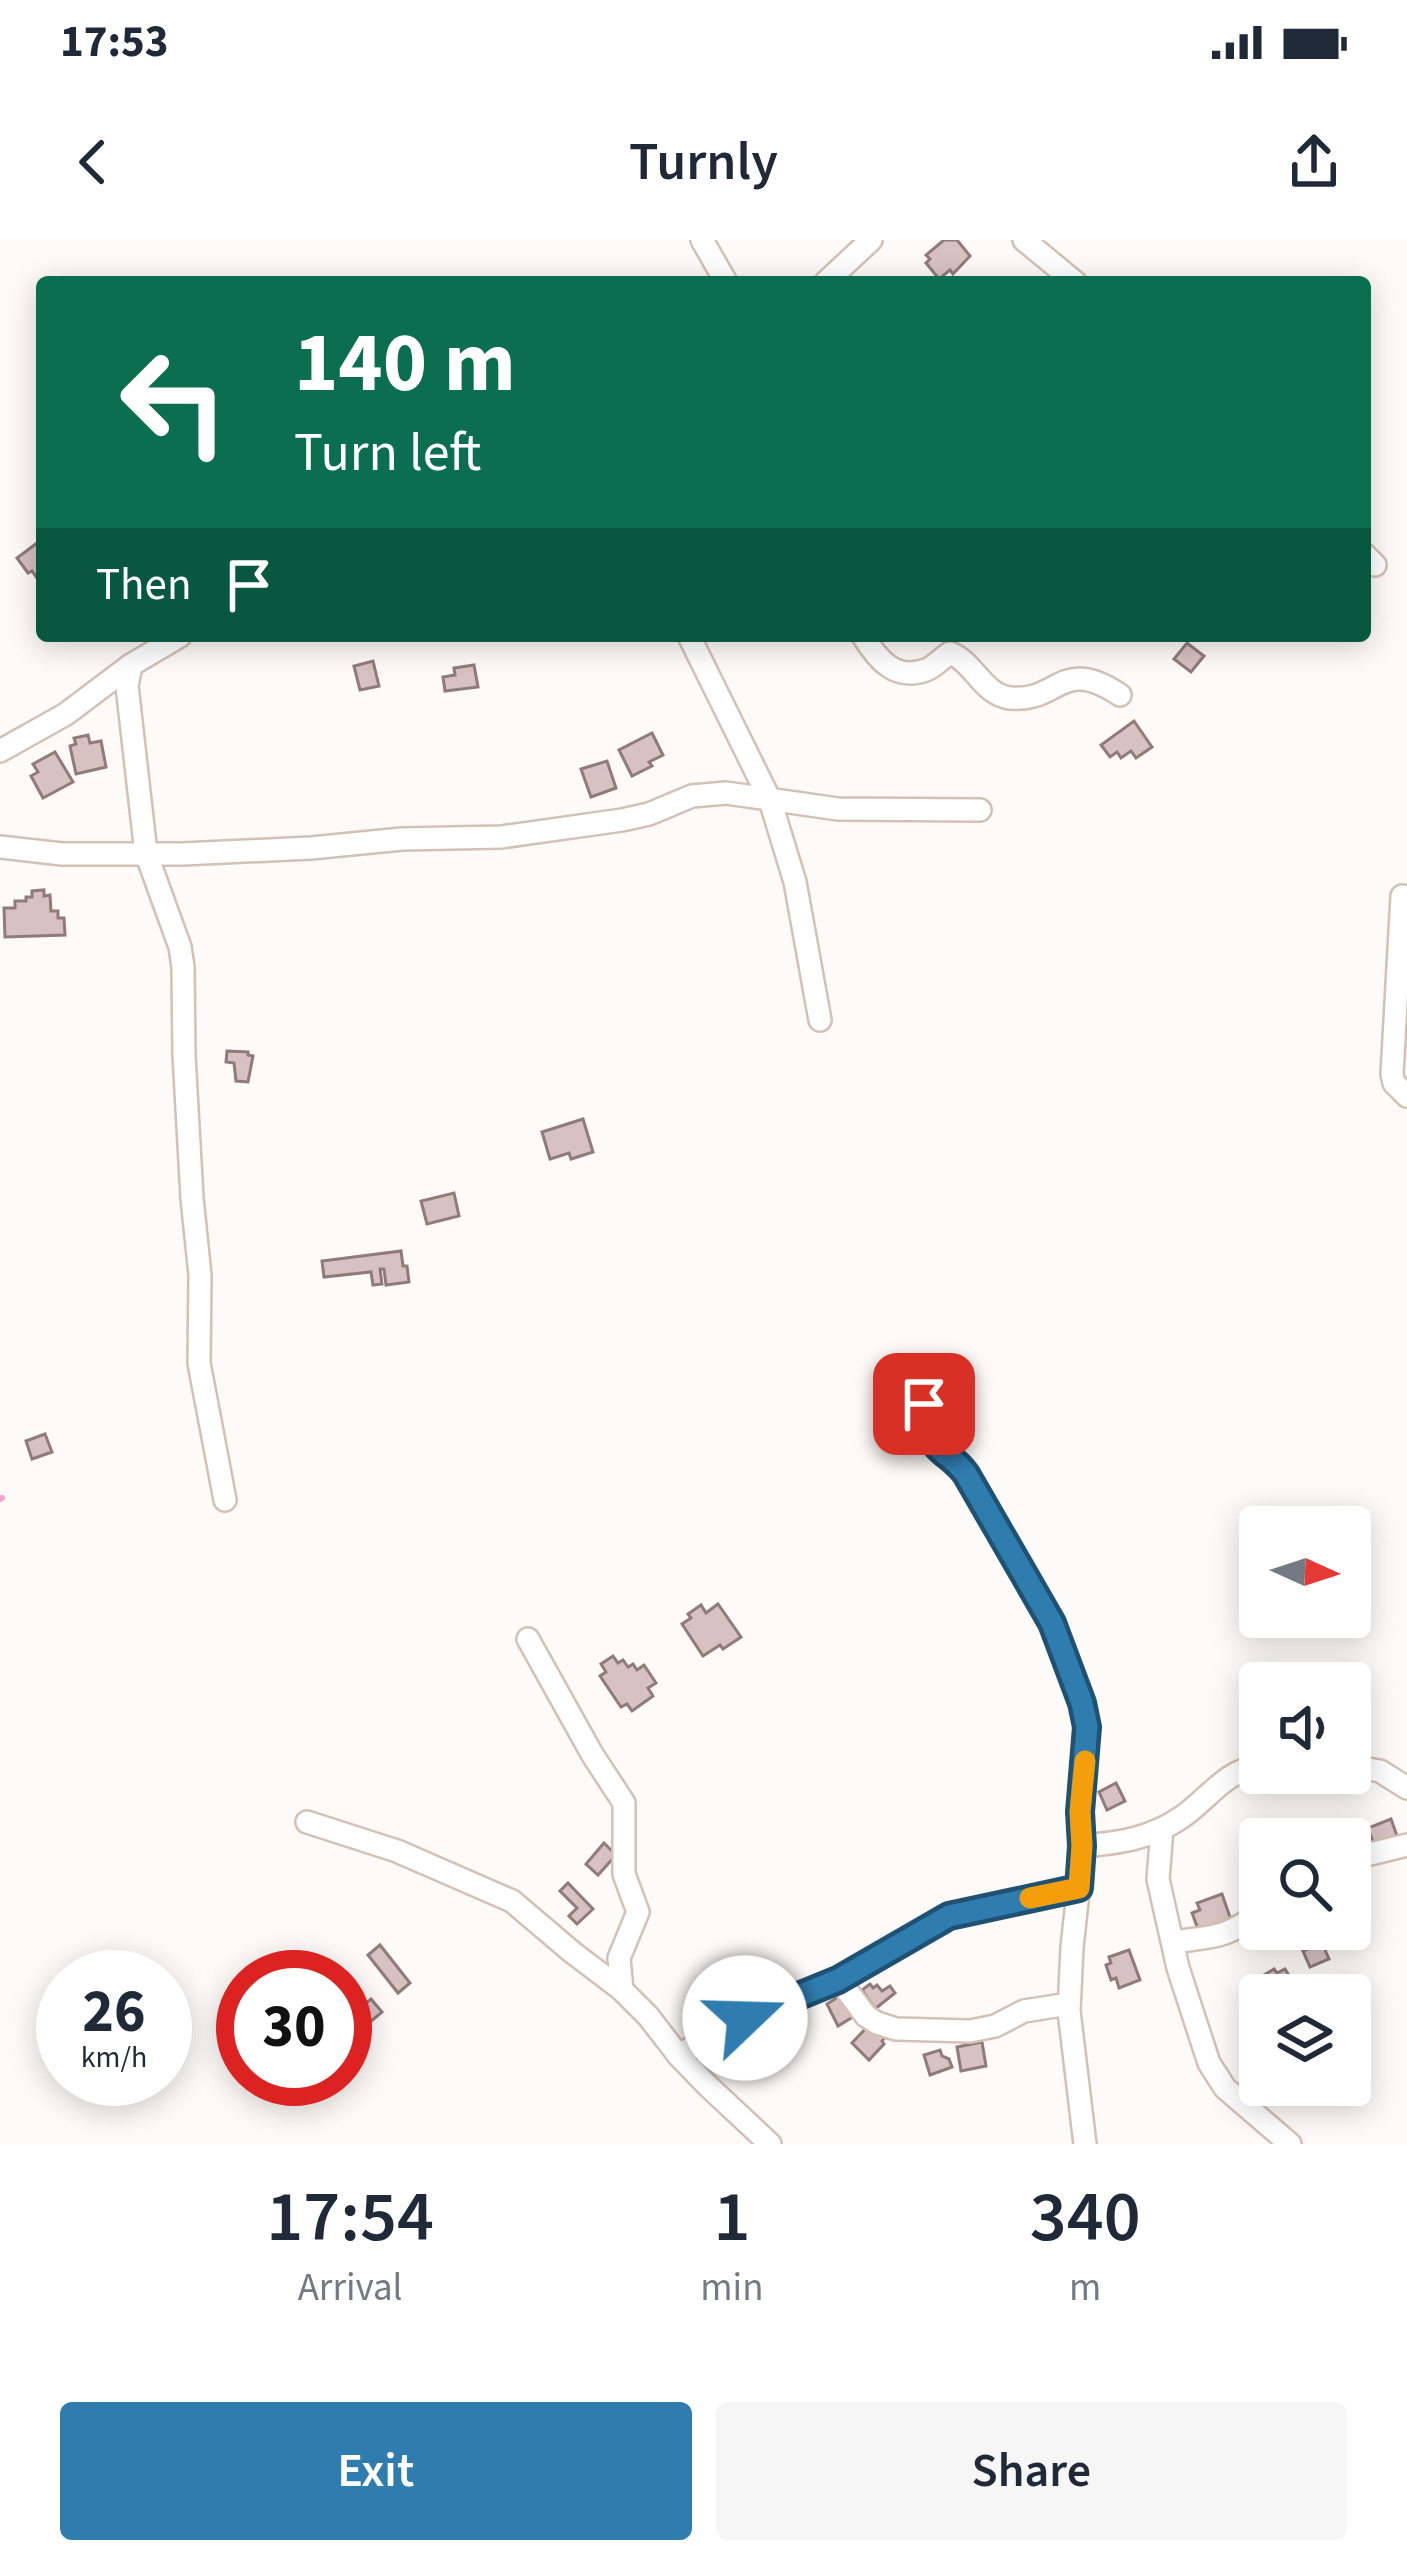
<!DOCTYPE html>
<style>
:root{--surface:#fff;--page:#f6f6f7;--text:#1f2937;--muted:#747a83;--accent:#2f7daf}
body{margin:0;font-family:"Source Sans 3",sans-serif;background:var(--page);color:var(--text);height:100vh;display:flex;flex-direction:column;font-size:45px;white-space:nowrap}
*{box-sizing:border-box;margin:0}
p{font-size:39px;color:var(--muted)}
.icon{flex:none;width:66px;height:66px;fill:none;stroke:currentColor;stroke-width:2;stroke-linecap:round;stroke-linejoin:round}
.map{position:relative;height:1904px;overflow:hidden}
.side{display:flex;flex-direction:column;background:var(--surface);flex:1}
.side>*{flex:none}
.top-card{position:absolute;left:36px;top:36px;width:1335px;height:366px;border-radius:12px;box-shadow:0 6px 30px #0003;background:#0b6e4f;color:#fff;overflow:hidden}
.needle{width:78px;rotate:93deg}
.tools{position:absolute;left:1239px;top:1266px;display:grid;gap:24px}
.tools a{display:grid;place-items:center;width:132px;height:132px;border-radius:12px;background:var(--surface);box-shadow:0 6px 30px #0003;font-size:60px}
.speed{position:absolute;left:36px;top:1710px;display:flex;gap:24px;font-size:60px;font-weight:700;text-align:center}
.speed>*{display:grid;place-content:center;width:156px;height:156px;border-radius:50%;background:var(--surface);box-shadow:0 6px 30px #0003;line-height:1}
.speed small{font-size:30px;font-weight:400}
.speed .limit{border:18px solid #d22;background:#fff;color:#111}
.pin{position:absolute;display:grid;place-items:center;width:102px;height:102px;color:#fff;margin:-51px;border-radius:24px;box-shadow:0 6px 18px #0006}
.me{position:absolute;width:132px;margin:-66px;rotate:69deg;stroke-linejoin:round;filter:drop-shadow(0 0 9px #0008)}
.turn{display:flex;align-items:center;gap:42px;height:252px;padding:0 60px;font-size:54px}
.turn .icon{width:156px;height:156px;stroke-width:2.5}
.turn b{display:block;font-size:84px;line-height:102px}
.then{display:flex;align-items:center;height:114px;padding:0 60px;background:#0003;gap:24px;font-size:45px}
.eta{display:flex;justify-content:space-evenly;align-items:center;height:204px;text-align:center}
.eta b{font-size:72px;font-weight:600;line-height:84px}
.button{display:flex;gap:24px;margin-top:auto;padding:24px 60px}
.button a{flex:1;height:138px;border-radius:12px;background:var(--accent);color:#fff;font-size:48px;font-weight:600;line-height:138px;text-align:center}
.button a+a{background:var(--page);color:var(--text)}
.status{display:flex;justify-content:space-between;align-items:center;height:84px;padding:0 60px;background:var(--surface);direction:ltr}
.status svg{height:33px;fill:currentColor}
header{display:flex;justify-content:space-between;align-items:center;height:156px;padding:0 60px;background:var(--surface);font-size:54px;font-weight:600}
.map>svg:first-child{display:block}
</style>
<div class="status"><b>17:53</b><svg viewBox="0 0 49 12"><path d="M0 12V9h3v3zM5 12V6h3v6zM10 12V3h3v9zM15 12V0h3v12zM26 1h20v11H26zM47 4h2v5h-2z"/></svg></div>
<header><svg class="icon" aria-label="back" viewBox="0 0 24 24"><path d="M15 5l-7 7 7 7"/></svg>Turnly<svg class="icon" aria-label="share" viewBox="0 0 24 24"><path d="M12 15V3M7 8l5-5 5 5M5 13v7h14v-7"/></svg></header>
<div class="map">
<svg width="1407" height="1904" viewBox="0 0 1407 1904">
<rect width="100%" height="100%" fill="#fefaf8"/>
<g fill="none" stroke-linecap="round" stroke-linejoin="round">
<path stroke="#f0a4d0" stroke-width="6" d="M0,1259L2,1258"/>
</g>
<g fill="#d7c1c1" stroke="#907b7b" stroke-width="3">
<path d="M944,0H957L970,16L953,34L950,30L939,39L926,23L930,19L926,15Z"/>
<path d="M37,303L42,311V334L37,338L32,331L28,333L17,318Z"/>
<path d="M1187,403L1204,416L1191,432L1174,419Z"/>
<path d="M373,421L379,446L360,450L354,426Z"/>
<path d="M474,425L478,447L445,451L443,437L455,435L454,428Z"/>
<path d="M1134,481L1152,507L1136,518L1131,511L1121,518L1117,512L1110,517L1101,505Z"/>
<path d="M652,493L663,515L649,522L652,526L632,536L619,510Z"/>
<path d="M88,495L90,503L101,501L106,527L76,534L70,506L76,504L74,498Z"/>
<path d="M55,512L73,542L43,558L31,536L38,532L33,524Z"/>
<path d="M607,521L616,548L591,557L581,529Z"/>
<path d="M44,650V656L50,655L51,671H58V678H64L65,695L5,697L4,668H15V661H26V657H32V651Z"/>
<path d="M227,811L248,812V815L253,816L248,842L236,841L234,823L226,822Z"/>
<path d="M583,879L593,912L571,919L569,913L550,919L542,892Z"/>
<path d="M454,953L459,976L427,984L421,961Z"/>
<path d="M401,1011L403,1026H407L409,1042L386,1045L384,1029H380L382,1044L373,1045L371,1032L324,1037L322,1021Z"/>
<path d="M45,1194L52,1212L32,1219L26,1201Z"/>
<path d="M718,1364L741,1397L723,1409L720,1405L703,1416L682,1384L691,1378L688,1374L701,1365L706,1373Z"/>
<path d="M613,1416L618,1423L623,1420L628,1427L633,1424L637,1430L644,1425L656,1443L648,1448L653,1456L632,1471L627,1464L621,1467L600,1436L606,1432L601,1424Z"/>
<path d="M1116,1543L1125,1561L1107,1570L1099,1552Z"/>
<path d="M1391,1579L1397,1596L1374,1605L1368,1588Z"/>
<path d="M604,1603L616,1615L598,1635L586,1624Z"/>
<path d="M568,1643L593,1669L577,1684L569,1676L577,1668L560,1651Z"/>
<path d="M1222,1654L1231,1680L1199,1692L1192,1673L1200,1670L1197,1663Z"/>
<path d="M1322,1703L1329,1719L1310,1727L1303,1711Z"/>
<path d="M380,1705L410,1743L398,1753L368,1715Z"/>
<path d="M1129,1710L1140,1740L1119,1748L1116,1738L1111,1740L1106,1725L1111,1723L1109,1717Z"/>
<path d="M1274,1729L1277,1733L1285,1729L1291,1739L1287,1741L1290,1747L1279,1753L1264,1735Z"/>
<path d="M870,1744L873,1748L877,1745L882,1751L890,1746L895,1753L875,1769L862,1750Z"/>
<path d="M843,1754L856,1775L838,1786L827,1764Z"/>
<path d="M371,1759L382,1772L357,1793L346,1780Z"/>
<path d="M869,1785L886,1796L882,1801L884,1804L869,1820L852,1803Z"/>
<path d="M982,1802L986,1826L961,1831L957,1807Z"/>
<path d="M940,1810L942,1816L949,1819L952,1827L930,1835L924,1815Z"/>
</g>
<g fill="none" stroke-linecap="round" stroke-linejoin="round">
<g stroke="#d3c1b6" stroke-width="26">
<g id="minor">
<path d="M702,0L726,42"/>
<path d="M1024,0L1075,42"/>
<path d="M826,42L871,0"/>
<path d="M1365,315L1375,325"/>
<path d="M689,396L770,560L795,642L820,780"/>
<path d="M863,396C878,420 895,441 926,430C934,427 942,418 950,413C974,422 983,455 1010,458C1059,463 1061,415 1120,455"/>
<path d="M131,425L127,446L146,613L180,707L183,727L184,815L192,958L200,1035L199,1123L225,1260"/>
<path d="M0,511L66,474L131,425L180,396"/>
<path d="M0,607L62,614H182L311,608L402,599L501,597L622,580L649,574L692,556L726,553L838,569L980,570"/>
<path d="M1407,657L1402,656L1392,834L1394,843L1407,856"/>
<path d="M920,1153C926,1169 926,1191 936,1204C944,1216 956,1219 966,1234L1051,1383L1073,1435L1086,1475V1506L1080,1572L1081,1626L1072,1707L1069,1771L1085,1904"/>
<path d="M528,1399L592,1514L624,1563V1634L638,1672L619,1718L622,1750"/>
<path d="M1350,1526L1380,1531L1407,1548"/>
<path d="M307,1582L397,1611L512,1661L572,1712L622,1750L648,1776L679,1816L706,1844L770,1904"/>
<path d="M1162,1589L1158,1639L1178,1728L1209,1823L1225,1848L1290,1904"/>
<path d="M1082,1606C1119,1603 1150,1599 1182,1577C1208,1559 1227,1529 1260,1526"/>
<path d="M1350,1619L1407,1605"/>
<path d="M1173,1702C1216,1696 1223,1699 1260,1673"/>
<path d="M839,1740L866,1776L877,1783L896,1789L970,1791L995,1786L1024,1771L1069,1764"/>
<path d="M679,1816L707,1797L740,1780L839,1740L949,1676L1079,1648"/>
</g>
</g>
<use href="#minor" stroke="#fff" stroke-width="21"/>
</g>
<g fill="none" stroke-linecap="round" stroke-linejoin="round">
<g stroke="#1f5172" stroke-width="30">
<path id="route" d="M745,1778L838,1740L949,1676L1079,1648L1082,1606L1080,1572L1087,1487L1082,1463L1052,1383L966,1234C955,1219 945,1216 936,1205C928,1194 927,1176 924,1164"/>
</g>
<use href="#route" stroke="#2f7daf" stroke-width="21"/>
<path stroke="#f59e0b" stroke-width="21" d="M1030,1658L1079,1648L1082,1606L1080,1572L1085,1521"/>
</g>
</svg>
<div class="tools">
<a><svg class="needle" viewBox="-14 -14 28 28"><path d="M0-13l5 13h-10z" fill="#e53935"/><path d="M0 13l5-13h-10z" fill="#747a83"/></svg></a>
<a><svg class="icon" aria-label="sound" viewBox="0 0 24 24"><path d="M4 9h4l5-4v14l-5-4H4zM17 9q2 3 0 6"/></svg></a>
<a><svg class="icon" aria-label="search" viewBox="0 0 24 24"><circle cx="10" cy="10" r="6"/><path d="M15 15l6 6"/></svg></a>
<a><svg class="icon" aria-label="layers" viewBox="0 0 24 24"><path d="M12 4l9 5-9 5-9-5zM3 14l9 5 9-5"/></svg></a>
</div>
<div class="speed"><div>26<small>km/h</small></div><div class="limit">30</div></div>
<div class="pin" style="left:924px;top:1164px;background:#d93025"><svg class="icon" aria-label="arrive" viewBox="0 0 24 24"><path d="M6 21V4h12l-3 4 3 4H6"/></svg></div>
<svg class="me" style="left:745px;top:1778px" viewBox="-20 -20 40 40"><circle r="19" fill="#fff"/><path d="M0-13L10 11 0 6-10 11z" fill="#2f7daf"/></svg>
<div class="top-card">
<div class="turn"><svg class="icon" aria-label="left" viewBox="0 0 24 24"><path d="M17 20v-9H6M10 6l-5 5 5 5"/></svg><div><b>140 m</b>Turn left</div></div>
<div class="then">Then<svg class="icon" aria-label="arrive" viewBox="0 0 24 24"><path d="M6 21V4h12l-3 4 3 4H6"/></svg></div>
</div>
</div>
<section class="side">
<div class="eta">
<div><b>17:54</b><p>Arrival</p></div>
<div><b>1</b><p>min</p></div>
<div><b>340</b><p>m</p></div>
</div>
<div class="button"><a>Exit</a><a>Share</a></div>
</section>
